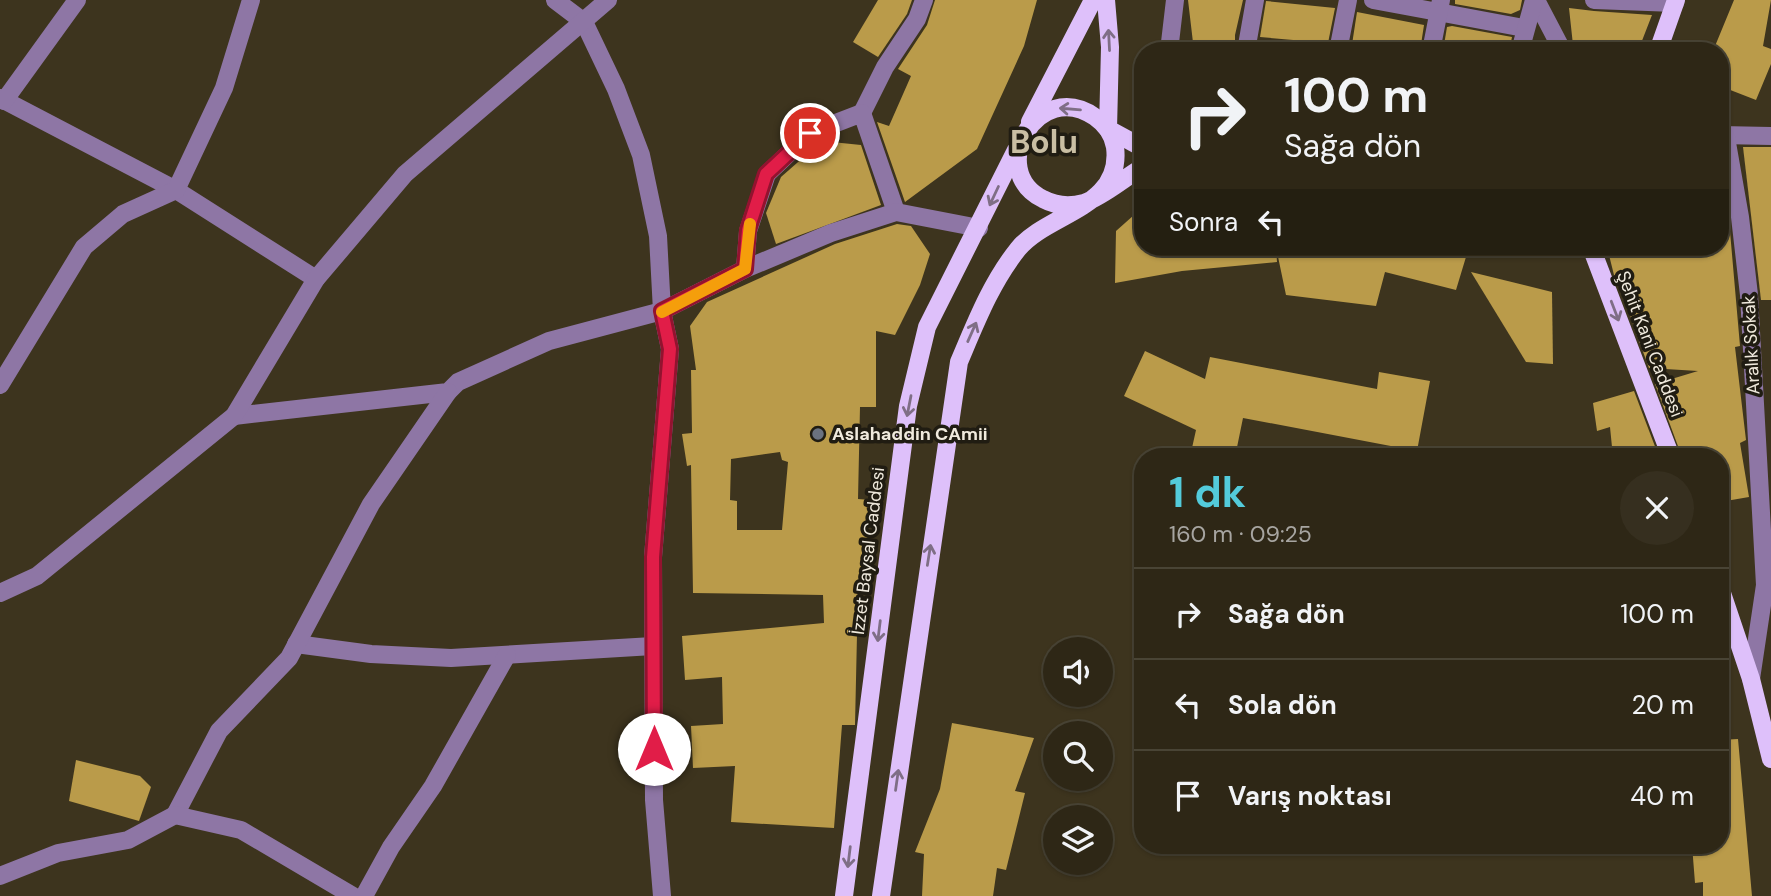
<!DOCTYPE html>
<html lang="tr">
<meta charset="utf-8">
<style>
:root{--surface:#2e2716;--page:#362f1f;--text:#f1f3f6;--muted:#a7a5a1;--line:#494435;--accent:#53cbdb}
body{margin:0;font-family:"DM Sans",sans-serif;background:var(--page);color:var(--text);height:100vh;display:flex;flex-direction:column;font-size:26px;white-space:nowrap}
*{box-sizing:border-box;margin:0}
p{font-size:23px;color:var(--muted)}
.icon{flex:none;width:38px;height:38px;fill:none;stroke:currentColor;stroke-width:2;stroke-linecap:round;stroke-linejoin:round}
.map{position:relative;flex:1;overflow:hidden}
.details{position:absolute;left:1134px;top:448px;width:595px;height:406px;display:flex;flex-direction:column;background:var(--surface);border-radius:28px;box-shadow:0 2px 5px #0004,0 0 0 2px var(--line)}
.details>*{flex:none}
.top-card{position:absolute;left:1134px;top:42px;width:595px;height:214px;border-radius:28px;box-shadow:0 2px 5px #0004,0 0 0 2px var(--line);background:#2e2716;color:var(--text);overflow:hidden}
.controls{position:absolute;left:1043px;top:637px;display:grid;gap:14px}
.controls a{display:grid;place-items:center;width:70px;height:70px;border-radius:50%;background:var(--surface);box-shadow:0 2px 5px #0004,0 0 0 2px var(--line);font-size:35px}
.pin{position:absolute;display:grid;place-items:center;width:60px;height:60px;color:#fff;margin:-30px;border:4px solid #fff;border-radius:50%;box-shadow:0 2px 7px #0007}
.me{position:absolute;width:77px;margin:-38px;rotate:0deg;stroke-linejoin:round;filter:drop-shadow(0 0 5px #0008)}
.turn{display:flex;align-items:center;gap:24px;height:147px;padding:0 35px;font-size:32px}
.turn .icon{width:91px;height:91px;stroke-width:2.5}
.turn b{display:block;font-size:49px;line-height:60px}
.then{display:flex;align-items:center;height:66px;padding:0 35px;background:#0003;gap:14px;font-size:26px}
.round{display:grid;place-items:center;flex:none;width:74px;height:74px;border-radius:37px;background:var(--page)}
.headline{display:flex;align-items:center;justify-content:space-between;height:119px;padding:0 35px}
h1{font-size:42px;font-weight:700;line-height:52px;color:var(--accent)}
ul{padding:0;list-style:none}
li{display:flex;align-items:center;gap:21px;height:91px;padding:0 35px;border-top:2px solid var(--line)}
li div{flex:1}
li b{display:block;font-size:26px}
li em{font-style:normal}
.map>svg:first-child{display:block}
</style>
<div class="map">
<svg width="1771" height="896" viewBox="0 0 1771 896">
<rect width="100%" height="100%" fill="#3d341e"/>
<g fill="#ba9b4a" fill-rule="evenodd">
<path d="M878,0H912L907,14L878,57L853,42Z"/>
<path d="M935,0H1037L1024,46L977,149L905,202L877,122L889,126L911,76L898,69L927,25Z"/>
<path d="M1188,0H1243L1235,35V51H1194Z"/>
<path d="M1455,0H1522L1520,10L1511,14L1455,4Z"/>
<path d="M1734,0H1771L1763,46L1771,49V64L1756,100L1720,86V51H1713Z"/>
<path d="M1266,1L1335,8L1328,43L1260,37Z"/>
<path d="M1569,8L1594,11L1652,15L1638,51H1613L1573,45Z"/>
<path d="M1357,12L1424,25L1420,51H1351Z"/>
<path d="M1452,26L1512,37L1509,51H1443L1447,27Z"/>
<path d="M822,141L861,145L881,205L776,244L766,213L781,177Z"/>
<path d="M1743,147H1771V300H1761Z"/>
<path d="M1143,207V247H1276L1277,262L1182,271L1115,283L1116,231Z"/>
<path d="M1729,220L1740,346L1735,347L1746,440L1740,443L1749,497L1720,502V457H1682L1655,384L1698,371L1649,368L1631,319L1624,274L1614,275L1607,247H1720V222Z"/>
<path d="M897,224L911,226L930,254L920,285L895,335L876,331V407H860L858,499L871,500L866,550H862V589H858L855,725H842L834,828L731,822L735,766L693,768L691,726L723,724L722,677L685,680L682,636L824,623L823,595L693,593L691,465L687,466L682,434L692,433L691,370H696L690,326L707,302L835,244ZM780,452L782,460L788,462L782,530H737V501L730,500L731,459Z"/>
<path d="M1276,247H1469L1456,290L1385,272L1376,306L1286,295Z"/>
<path d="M1471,272L1552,292L1553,364L1526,362Z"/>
<path d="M1145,351L1205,379L1210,357L1377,389L1379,372L1430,381L1417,451L1243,418L1235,457H1190L1196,430L1124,396Z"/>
<path d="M1634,391L1659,457H1613L1610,427L1597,431L1593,403Z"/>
<path d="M952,723L1034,738L1015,791L1025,793L1006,870L997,868L993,896H922L924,854L915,852L940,789Z"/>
<path d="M1738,739L1752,896H1703V882L1695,883L1692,845H1720V740Z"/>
<path d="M76,760L140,776L151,787L139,821L69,801Z"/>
</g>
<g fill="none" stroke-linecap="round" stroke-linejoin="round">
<g stroke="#8e76a5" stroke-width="18">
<path d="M555,0L584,22L616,89L641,155L658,236L662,311L670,349L653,557L654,800L662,896"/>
<path d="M1373,0L1524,28"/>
<path d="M1536,0L1560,46V51"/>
<path d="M1594,0L1675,3"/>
<path d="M1169,51L1175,0"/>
<path d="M1246,51L1255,0"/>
<path d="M1338,51L1348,0"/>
<path d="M1431,51L1441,0"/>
<path d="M1520,51L1534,0"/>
<path d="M0,98L176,190L316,279"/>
<path d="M4,101L77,0"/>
<path d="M862,113L885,67L917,19L924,0"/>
<path d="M1720,135L1771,136"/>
<path d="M1726,137L1740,217L1749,295L1765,585L1751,679"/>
<path d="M745,269L748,231L767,174L810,133L862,113L896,212"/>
<path d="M0,385L84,247L123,214L176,190L224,88L251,0"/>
<path d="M234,416L448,392L458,382L549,341L662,311L745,269L831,233L896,212L979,228"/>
<path d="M0,593L37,576L234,416L316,279L405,174L608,0"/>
<path d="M296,644L371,654L451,658L653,646"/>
<path d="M175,815L219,731L289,658L371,504L448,392"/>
<path d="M0,876L58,853L128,840L175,815L241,830L353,896"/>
<path d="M364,896L391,847L433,786L507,655"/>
</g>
<g stroke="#dec0fa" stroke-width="18">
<path d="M1106,0L1110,47L1108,129L1143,148"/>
<path d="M1658,51L1676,0"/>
<path d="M1030,122L1093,0"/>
<path d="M1591,247L1671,457"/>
<path d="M1720,587L1751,679L1771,759"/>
<path d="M844,896L908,406L927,327L1016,150"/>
<path d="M881,896L959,362C976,322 991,283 1018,249C1047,213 1123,208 1115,147C1113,135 1105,124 1095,117C1038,77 985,170 1043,199C1056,206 1069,207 1084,203C1104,196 1124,178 1143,167"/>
</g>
</g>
<defs><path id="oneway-shaft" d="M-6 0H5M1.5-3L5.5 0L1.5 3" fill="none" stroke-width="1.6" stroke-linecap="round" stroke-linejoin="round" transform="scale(1.75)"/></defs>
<g stroke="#7f6e86">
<use href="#oneway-shaft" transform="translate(1109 40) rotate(-93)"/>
<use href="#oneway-shaft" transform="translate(1070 109) rotate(-175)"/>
<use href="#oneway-shaft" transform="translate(994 196) rotate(115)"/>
<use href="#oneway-shaft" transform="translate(1615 311) rotate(69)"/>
<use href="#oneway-shaft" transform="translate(972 332) rotate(-66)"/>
<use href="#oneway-shaft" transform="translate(909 406) rotate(101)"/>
<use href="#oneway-shaft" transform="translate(929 555) rotate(-81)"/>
<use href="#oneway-shaft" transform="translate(879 631) rotate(97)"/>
<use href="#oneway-shaft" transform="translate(897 780) rotate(-82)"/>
<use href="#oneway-shaft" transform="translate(849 857) rotate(97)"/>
</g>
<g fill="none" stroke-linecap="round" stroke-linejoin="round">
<g stroke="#92132f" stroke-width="18">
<path id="route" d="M654,749L653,557L670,349L662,311L745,269L748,230L766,174L810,133"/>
</g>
<use href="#route" stroke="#e11d48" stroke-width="12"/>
<path stroke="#f59e0b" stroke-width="12" d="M662,312L745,269L750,224"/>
</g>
<circle fill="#6b7280" stroke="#201c12" stroke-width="2.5" cx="818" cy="434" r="7"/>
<g text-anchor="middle" stroke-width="7" stroke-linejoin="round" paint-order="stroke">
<g font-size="18" fill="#f0eadd" stroke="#201c12">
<text transform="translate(1650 344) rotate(69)" y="6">Şehit Kani Caddesi</text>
<text transform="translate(1751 345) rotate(-93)" y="6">Aralık Sokak</text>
<text transform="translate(868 551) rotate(-83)" y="6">İzzet Baysal Caddesi</text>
</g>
<g font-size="18" font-weight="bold" fill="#f0eadd" stroke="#201c12" text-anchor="start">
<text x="832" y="440">Aslahaddin CAmii</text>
</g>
<g font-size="32" font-weight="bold" fill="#c9bea3" stroke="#201c12">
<text x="1044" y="153">Bolu</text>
</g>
</g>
</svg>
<div class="controls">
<a><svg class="icon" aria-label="sound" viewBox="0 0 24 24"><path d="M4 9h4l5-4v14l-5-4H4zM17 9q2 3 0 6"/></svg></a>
<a><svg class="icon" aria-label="search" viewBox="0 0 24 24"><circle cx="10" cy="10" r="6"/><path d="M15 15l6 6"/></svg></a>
<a><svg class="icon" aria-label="layers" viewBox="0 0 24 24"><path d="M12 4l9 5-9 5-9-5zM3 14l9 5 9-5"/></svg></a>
</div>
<div class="pin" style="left:810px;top:133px;background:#d93025"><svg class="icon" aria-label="arrive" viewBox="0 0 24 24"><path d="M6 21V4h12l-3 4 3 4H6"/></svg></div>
<svg class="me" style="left:654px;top:749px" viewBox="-20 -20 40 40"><circle r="19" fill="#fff"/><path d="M0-13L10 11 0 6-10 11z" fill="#e11d48"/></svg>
<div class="top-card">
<div class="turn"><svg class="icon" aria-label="right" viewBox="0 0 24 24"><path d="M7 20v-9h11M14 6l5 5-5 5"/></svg><div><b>100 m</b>Sağa dön</div></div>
<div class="then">Sonra<svg class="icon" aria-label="left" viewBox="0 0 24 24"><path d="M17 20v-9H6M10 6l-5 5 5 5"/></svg></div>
</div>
<section class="details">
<div class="headline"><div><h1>1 dk</h1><p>160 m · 09:25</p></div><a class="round"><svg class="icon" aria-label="close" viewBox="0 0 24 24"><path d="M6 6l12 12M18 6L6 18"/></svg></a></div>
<ul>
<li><svg class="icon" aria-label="right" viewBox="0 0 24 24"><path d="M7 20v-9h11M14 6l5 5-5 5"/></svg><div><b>Sağa dön</b></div><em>100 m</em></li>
<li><svg class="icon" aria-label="left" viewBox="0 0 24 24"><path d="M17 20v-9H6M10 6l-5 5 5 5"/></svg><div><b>Sola dön</b></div><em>20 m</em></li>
<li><svg class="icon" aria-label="arrive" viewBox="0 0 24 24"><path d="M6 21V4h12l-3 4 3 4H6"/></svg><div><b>Varış noktası</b></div><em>40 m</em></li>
</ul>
</section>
</div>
